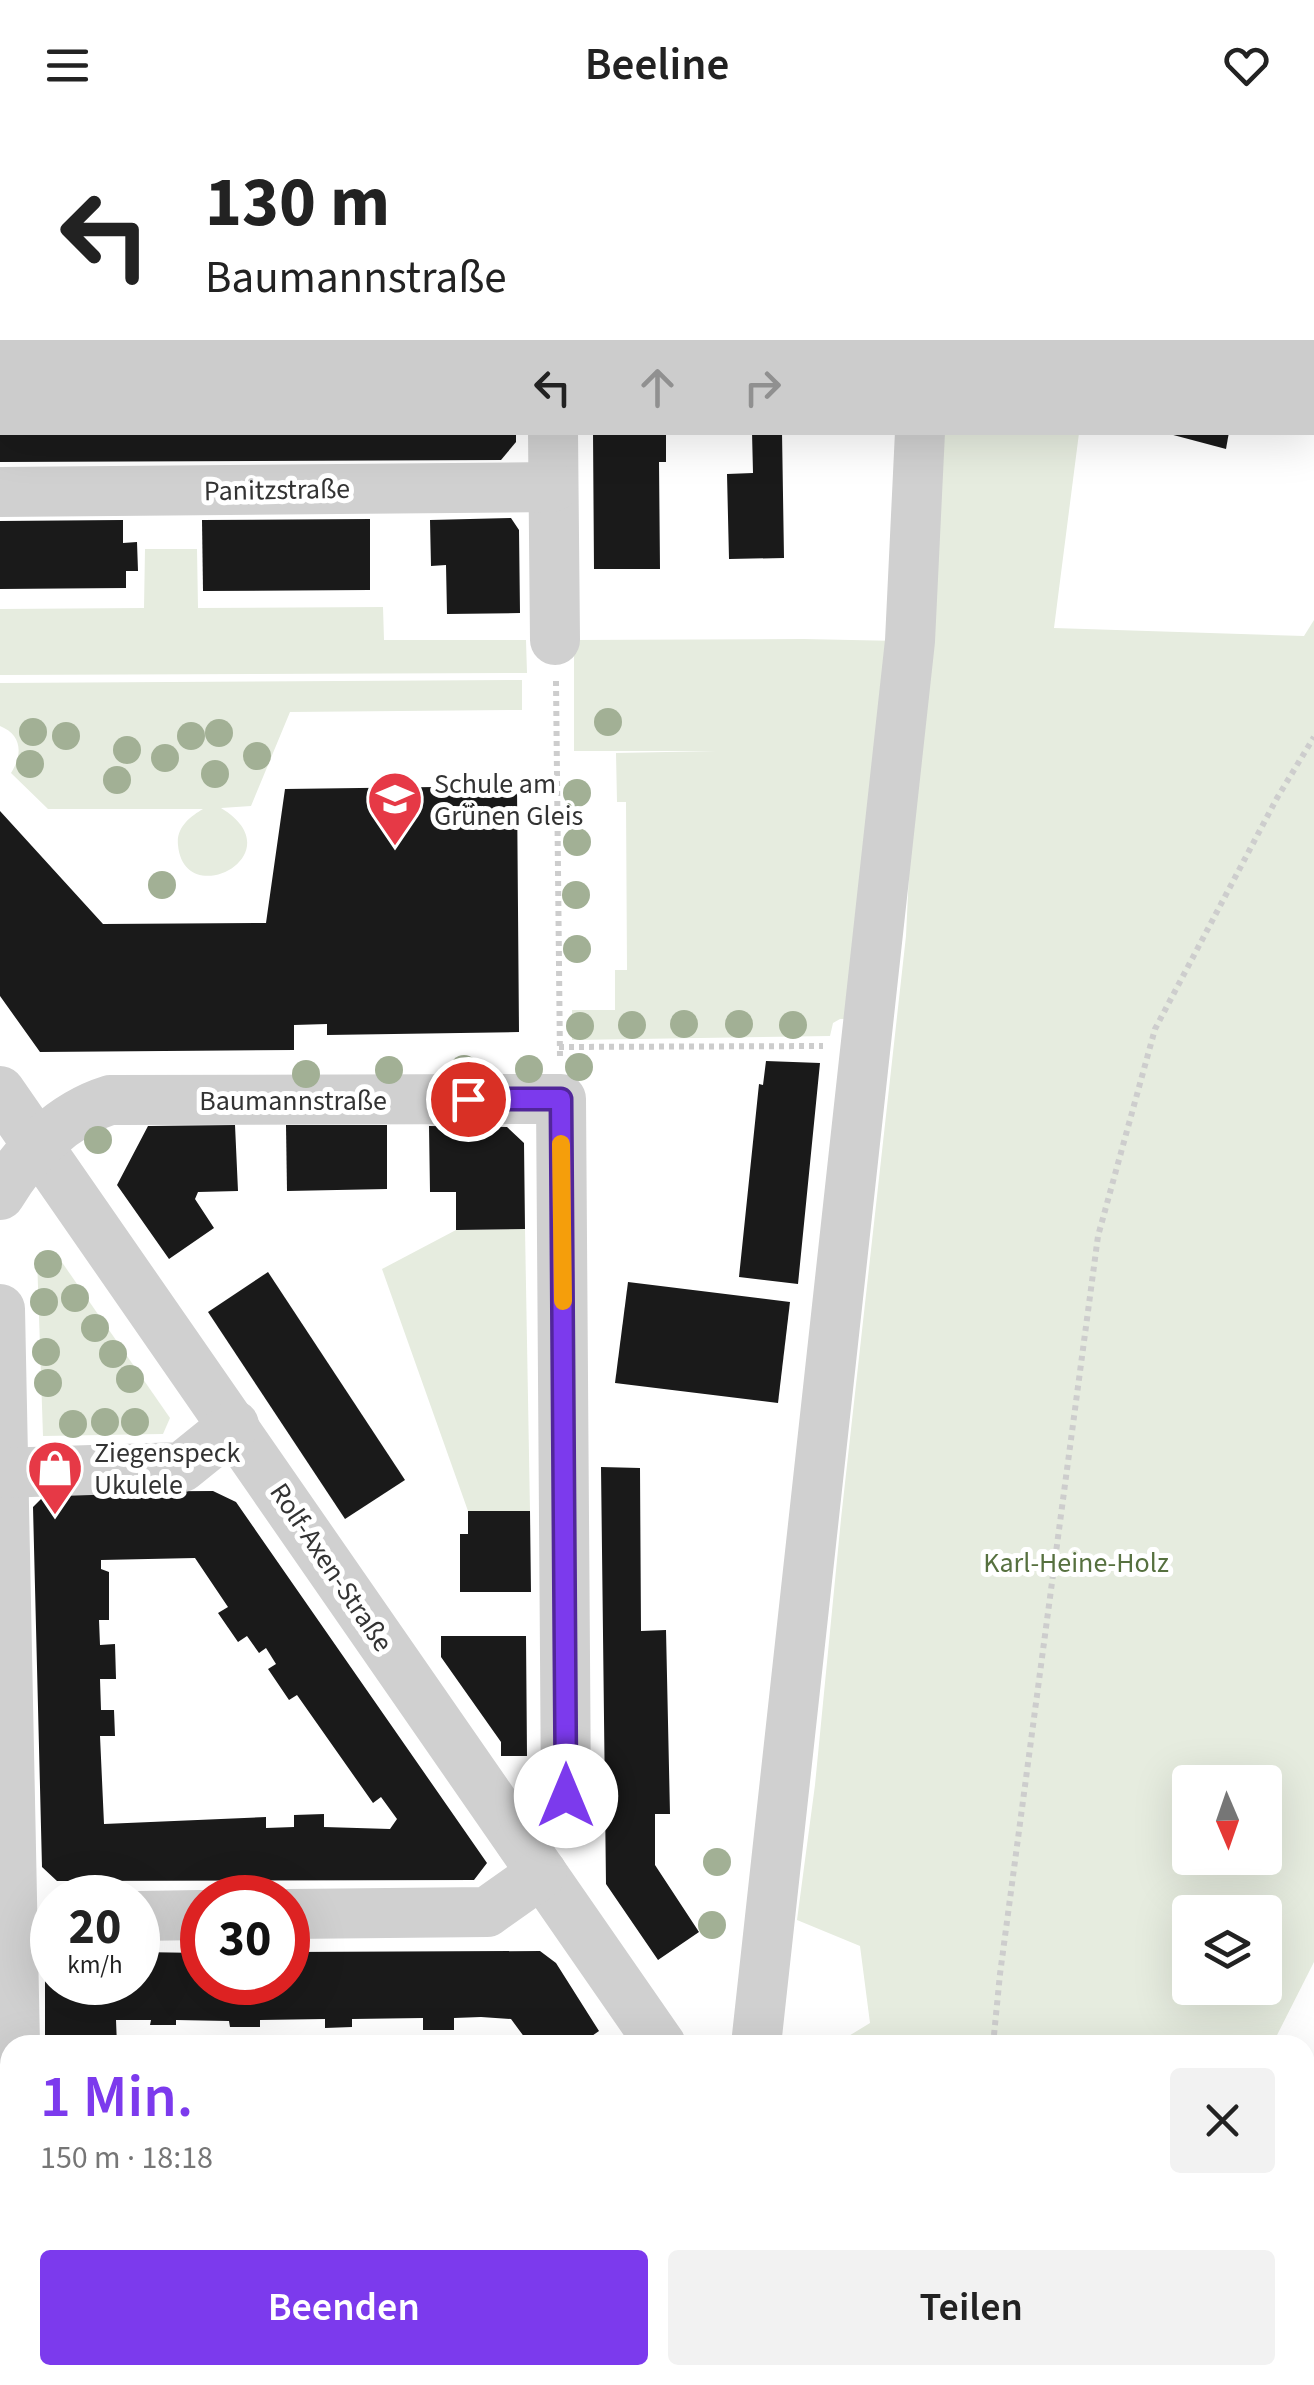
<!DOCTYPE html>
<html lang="de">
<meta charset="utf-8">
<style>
:root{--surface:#fff;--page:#f2f2f2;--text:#222;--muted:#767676;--accent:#7c3aed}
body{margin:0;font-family:"Source Sans 3",sans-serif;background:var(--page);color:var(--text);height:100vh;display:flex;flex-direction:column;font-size:38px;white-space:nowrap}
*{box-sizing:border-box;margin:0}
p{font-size:32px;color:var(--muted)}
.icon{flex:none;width:55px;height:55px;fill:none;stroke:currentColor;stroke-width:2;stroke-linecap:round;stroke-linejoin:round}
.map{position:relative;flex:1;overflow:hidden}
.panel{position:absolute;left:0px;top:1905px;width:1315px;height:350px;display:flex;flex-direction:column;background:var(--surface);border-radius:30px 30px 0 0;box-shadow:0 10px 40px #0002}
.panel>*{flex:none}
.hud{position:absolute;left:0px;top:0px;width:1315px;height:305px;box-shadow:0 10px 40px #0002;background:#fff;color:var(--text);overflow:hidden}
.needle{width:65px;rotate:178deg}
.tools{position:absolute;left:1172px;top:1635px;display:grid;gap:20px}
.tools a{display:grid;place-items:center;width:110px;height:110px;border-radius:10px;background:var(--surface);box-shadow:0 10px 40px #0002;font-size:50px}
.speed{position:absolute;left:30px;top:1745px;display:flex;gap:20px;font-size:50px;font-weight:700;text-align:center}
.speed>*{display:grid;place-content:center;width:130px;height:130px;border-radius:50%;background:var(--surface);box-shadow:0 10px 40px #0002;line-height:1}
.speed small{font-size:25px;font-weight:400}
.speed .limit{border:15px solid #d22;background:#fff;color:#111}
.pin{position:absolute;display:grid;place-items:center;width:85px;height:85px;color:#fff;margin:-42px;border:5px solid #fff;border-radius:50%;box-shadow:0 2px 10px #0007}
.me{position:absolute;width:110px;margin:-55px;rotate:0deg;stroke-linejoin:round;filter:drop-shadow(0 0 8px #0008)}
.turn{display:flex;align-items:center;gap:35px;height:210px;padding:0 40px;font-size:45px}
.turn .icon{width:130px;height:130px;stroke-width:2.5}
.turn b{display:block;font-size:70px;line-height:85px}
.lanes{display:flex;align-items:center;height:95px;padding:0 40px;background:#0003;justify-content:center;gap:50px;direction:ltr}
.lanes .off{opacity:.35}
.round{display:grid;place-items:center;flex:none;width:105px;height:105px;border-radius:10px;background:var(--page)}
.head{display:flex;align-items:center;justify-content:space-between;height:170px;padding:0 40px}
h1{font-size:60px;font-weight:600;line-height:75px;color:var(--accent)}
.button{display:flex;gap:20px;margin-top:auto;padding:20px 40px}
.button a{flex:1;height:115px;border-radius:10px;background:var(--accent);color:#fff;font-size:40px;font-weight:600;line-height:115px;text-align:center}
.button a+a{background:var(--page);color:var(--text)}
header{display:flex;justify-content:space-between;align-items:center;height:130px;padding:0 40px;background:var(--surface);font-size:45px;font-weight:600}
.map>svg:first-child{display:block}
</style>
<header><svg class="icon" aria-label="menu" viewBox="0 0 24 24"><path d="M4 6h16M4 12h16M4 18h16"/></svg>Beeline<svg class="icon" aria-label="heart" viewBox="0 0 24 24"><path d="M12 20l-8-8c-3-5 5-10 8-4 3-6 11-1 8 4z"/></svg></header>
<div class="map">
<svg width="1314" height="2255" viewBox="0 0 1314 2255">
<rect width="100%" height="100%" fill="#fff"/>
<g fill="#e6ecdf" fill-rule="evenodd">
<path d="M930,303H1079L1054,498L1304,506L1314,490V1832L1272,1915H834L870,1893L860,1816L797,1790L815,1655L841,1389L906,806ZM1190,1652H1265V1728H1190ZM1190,1782H1265V1858H1190Z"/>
<path d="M145,419H197L198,478L383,477L384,510H526L527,543L0,545V479L144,478Z"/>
<path d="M803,509L900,511L857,889H840L833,893L830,906L572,910V880H615V840H627L626,672H617L616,623L717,621H574V510Z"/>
<path d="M522,550V580L290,582L251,676L221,678C297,724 184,783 178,715C176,697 191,686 203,679H48L11,643C23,624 22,605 0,596V553Z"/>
<path d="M525,1099L530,1381H468L382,1139L456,1100Z"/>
<path d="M37,1127L59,1128L170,1288L163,1304L43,1306Z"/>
<path d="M876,2245H1164L1179,2255H1050Z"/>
</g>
<g fill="#1a1a1a" fill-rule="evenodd">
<path d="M0,302H516V312L501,330L0,332Z"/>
<path d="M593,302H666V332H659L660,439H594Z"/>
<path d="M752,302H782L784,428L729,429L727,344L753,343Z"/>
<path d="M1162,302H1229L1226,319Z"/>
<path d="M511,388L519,400L520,483L447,484L446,435L431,436L430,390Z"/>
<path d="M370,389V460L203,461L202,390Z"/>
<path d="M123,390V413L137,412L138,441H126V458L0,459V391Z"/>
<path d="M517,656L519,902L327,905V894L294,895V920L40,922L0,866V681L103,794L266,793L285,659Z"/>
<path d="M766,931L820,933L798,1154L739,1147L759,954L763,955Z"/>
<path d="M235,995L238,1061L198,1062L195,1069L214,1098L169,1129L117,1055L148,996Z"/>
<path d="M286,995H387V1059L287,1061Z"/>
<path d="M429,996L507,997L524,1013L525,1099L456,1100V1062H430Z"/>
<path d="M268,1142L405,1350L345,1389L208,1182Z"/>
<path d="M628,1152L790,1172L778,1273L615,1253Z"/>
<path d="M601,1337L640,1338L641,1501L666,1500L670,1684H655V1735L699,1802L658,1830L606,1754Z"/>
<path d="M213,1361L236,1372L487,1733L474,1750L57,1751L42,1737L33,1377L48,1362ZM195,1428L228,1477L218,1483L238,1512L247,1506L259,1523L266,1518L276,1534L268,1539L289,1570L297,1565L373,1673L381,1667L397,1689L390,1699L324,1697V1684L294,1685V1697L266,1698V1687L104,1694L100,1606H115L114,1580H101L100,1549H116L115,1514L100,1515L99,1490H109V1442L101,1439V1430Z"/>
<path d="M468,1381H530L531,1462H460V1404H468Z"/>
<path d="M441,1506H526L527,1626H501V1612L441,1527Z"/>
<path d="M540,1821L556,1833L599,1901L579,1915H515L525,1908L511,1889L481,1887L454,1888V1900H423V1888L352,1889V1897L325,1898V1889L260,1890V1897H230L229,1891L176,1890V1895H150L151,1890H116L117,1915H45V1845L52,1832V1852H138V1822L202,1823V1852H288V1822Z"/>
<path d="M1313,2114L1314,2213H1305V2144Z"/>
<path d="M51,2245H120L119,2255H51Z"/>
</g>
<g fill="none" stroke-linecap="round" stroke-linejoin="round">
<g stroke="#cdcdcd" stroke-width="6" stroke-dasharray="5 5" stroke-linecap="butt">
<path d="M1101,2L1102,0"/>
<path d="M556,551L560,929"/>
<path d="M559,917L823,916"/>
<path d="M993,1915L1000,1844L1098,1106L1155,899L1277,668L1314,607"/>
<path d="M787,2245L792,2250L853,2255"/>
</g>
<g stroke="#d0d0d0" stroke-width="50">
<path d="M549,0V2"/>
<path d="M960,0V2"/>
<path d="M1191,2L1203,0"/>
<path d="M0,27H2"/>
<path d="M553,302L555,510"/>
<path d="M0,362L553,357"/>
<path d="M0,961L661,1915"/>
<path d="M0,1065C25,1023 62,985 110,970L561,969L566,1666L520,1711"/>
<path d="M0,1179L15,1915"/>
<path d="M0,1343L182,1337L234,1295"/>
<path d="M288,1784L487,1782L542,1743"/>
<path d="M138,1786L202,1785"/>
<path d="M756,1915L910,511L920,302"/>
<path d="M18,2245V2255"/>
<path d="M1203,2245L1216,2255"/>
<path d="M714,2255L716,2245"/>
</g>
</g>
<g fill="#a2b095">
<circle cx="608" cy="592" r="14"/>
<circle cx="33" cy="602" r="14"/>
<circle cx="219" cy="603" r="14"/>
<circle cx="66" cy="606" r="14"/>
<circle cx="191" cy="606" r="14"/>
<circle cx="127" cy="620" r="14"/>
<circle cx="257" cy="626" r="14"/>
<circle cx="165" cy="628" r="14"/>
<circle cx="30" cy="634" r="14"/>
<circle cx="215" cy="644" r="14"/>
<circle cx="117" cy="650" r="14"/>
<circle cx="577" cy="663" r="14"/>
<circle cx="577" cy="712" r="14"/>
<circle cx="162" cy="755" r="14"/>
<circle cx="576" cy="765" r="14"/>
<circle cx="577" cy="819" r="14"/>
<circle cx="684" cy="894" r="14"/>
<circle cx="739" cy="894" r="14"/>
<circle cx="632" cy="895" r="14"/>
<circle cx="793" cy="895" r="14"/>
<circle cx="580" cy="896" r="14"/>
<circle cx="579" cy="937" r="14"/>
<circle cx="464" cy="939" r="14"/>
<circle cx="529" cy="939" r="14"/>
<circle cx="389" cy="940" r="14"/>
<circle cx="306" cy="944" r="14"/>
<circle cx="98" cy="1010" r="14"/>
<circle cx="48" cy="1134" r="14"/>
<circle cx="75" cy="1168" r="14"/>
<circle cx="44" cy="1172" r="14"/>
<circle cx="95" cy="1198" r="14"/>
<circle cx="46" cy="1222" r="14"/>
<circle cx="113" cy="1224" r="14"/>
<circle cx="130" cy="1249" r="14"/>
<circle cx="48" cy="1253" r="14"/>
<circle cx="105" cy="1292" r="14"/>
<circle cx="135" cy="1292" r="14"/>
<circle cx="73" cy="1294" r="14"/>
<circle cx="717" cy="1732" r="14"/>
<circle cx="712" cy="1795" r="14"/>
</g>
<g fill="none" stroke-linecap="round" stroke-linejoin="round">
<g stroke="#51269a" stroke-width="25">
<path id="route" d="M468,969H561L566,1666"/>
</g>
<use href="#route" stroke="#7c3aed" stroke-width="18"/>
<path stroke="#f59e0b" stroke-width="18" d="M561,1014L563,1171"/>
</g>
<defs>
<g id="school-pin" transform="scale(2.875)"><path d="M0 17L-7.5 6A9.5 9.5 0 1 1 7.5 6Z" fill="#e63946" stroke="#fff"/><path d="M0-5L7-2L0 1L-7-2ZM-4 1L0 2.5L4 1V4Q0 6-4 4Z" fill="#fff"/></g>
<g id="shop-pin" transform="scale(2.875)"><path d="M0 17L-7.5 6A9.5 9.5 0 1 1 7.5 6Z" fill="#e63946" stroke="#fff"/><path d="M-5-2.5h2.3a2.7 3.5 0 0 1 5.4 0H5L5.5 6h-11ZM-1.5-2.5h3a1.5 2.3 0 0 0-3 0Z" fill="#fff"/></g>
</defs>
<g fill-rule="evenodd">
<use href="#school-pin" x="395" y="669"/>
<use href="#shop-pin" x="55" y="1338"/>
</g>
<g text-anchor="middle" stroke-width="10" stroke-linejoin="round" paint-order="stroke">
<g font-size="28" fill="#333" stroke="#fff">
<text transform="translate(277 359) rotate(-1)" y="10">Panitzstraße</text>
<text x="293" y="980">Baumannstraße</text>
<text transform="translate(332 1437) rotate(56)" y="10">Rolf-Axen-Straße</text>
</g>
<g font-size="28" fill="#333" stroke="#fff" text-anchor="start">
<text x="434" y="663">Schule am<tspan x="434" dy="32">Grünen Gleis</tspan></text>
<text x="94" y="1332">Ziegenspeck<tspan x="94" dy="32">Ukulele</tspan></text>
</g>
<g font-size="28" fill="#56703f" stroke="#fff">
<text x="1076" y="1442">Karl-Heine-Holz</text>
</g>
</g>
</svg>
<div class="tools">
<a><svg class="needle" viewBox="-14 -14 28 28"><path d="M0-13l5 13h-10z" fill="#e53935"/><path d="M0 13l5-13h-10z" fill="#767676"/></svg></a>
<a><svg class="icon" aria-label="layers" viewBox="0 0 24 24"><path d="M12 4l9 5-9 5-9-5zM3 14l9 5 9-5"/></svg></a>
</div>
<div class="speed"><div>20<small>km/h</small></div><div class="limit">30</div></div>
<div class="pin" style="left:468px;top:969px;background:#d93025"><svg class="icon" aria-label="arrive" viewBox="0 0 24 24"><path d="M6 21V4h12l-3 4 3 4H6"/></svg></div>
<svg class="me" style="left:566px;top:1666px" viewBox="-20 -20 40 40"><circle r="19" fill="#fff"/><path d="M0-13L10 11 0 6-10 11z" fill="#7c3aed"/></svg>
<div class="hud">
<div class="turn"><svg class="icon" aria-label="left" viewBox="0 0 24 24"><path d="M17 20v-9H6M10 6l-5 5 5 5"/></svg><div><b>130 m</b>Baumannstraße</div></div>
<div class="lanes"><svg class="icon" aria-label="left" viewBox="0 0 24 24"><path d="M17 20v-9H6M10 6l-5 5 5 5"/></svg><svg class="icon off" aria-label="ahead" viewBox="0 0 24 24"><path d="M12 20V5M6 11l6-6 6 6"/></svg><svg class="icon off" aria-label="right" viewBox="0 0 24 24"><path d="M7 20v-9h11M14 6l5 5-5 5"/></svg></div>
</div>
<section class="panel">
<div class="head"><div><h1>1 Min.</h1><p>150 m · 18:18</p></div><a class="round"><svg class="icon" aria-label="close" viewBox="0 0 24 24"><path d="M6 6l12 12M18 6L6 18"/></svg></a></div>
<div class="button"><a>Beenden</a><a>Teilen</a></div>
</section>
</div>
